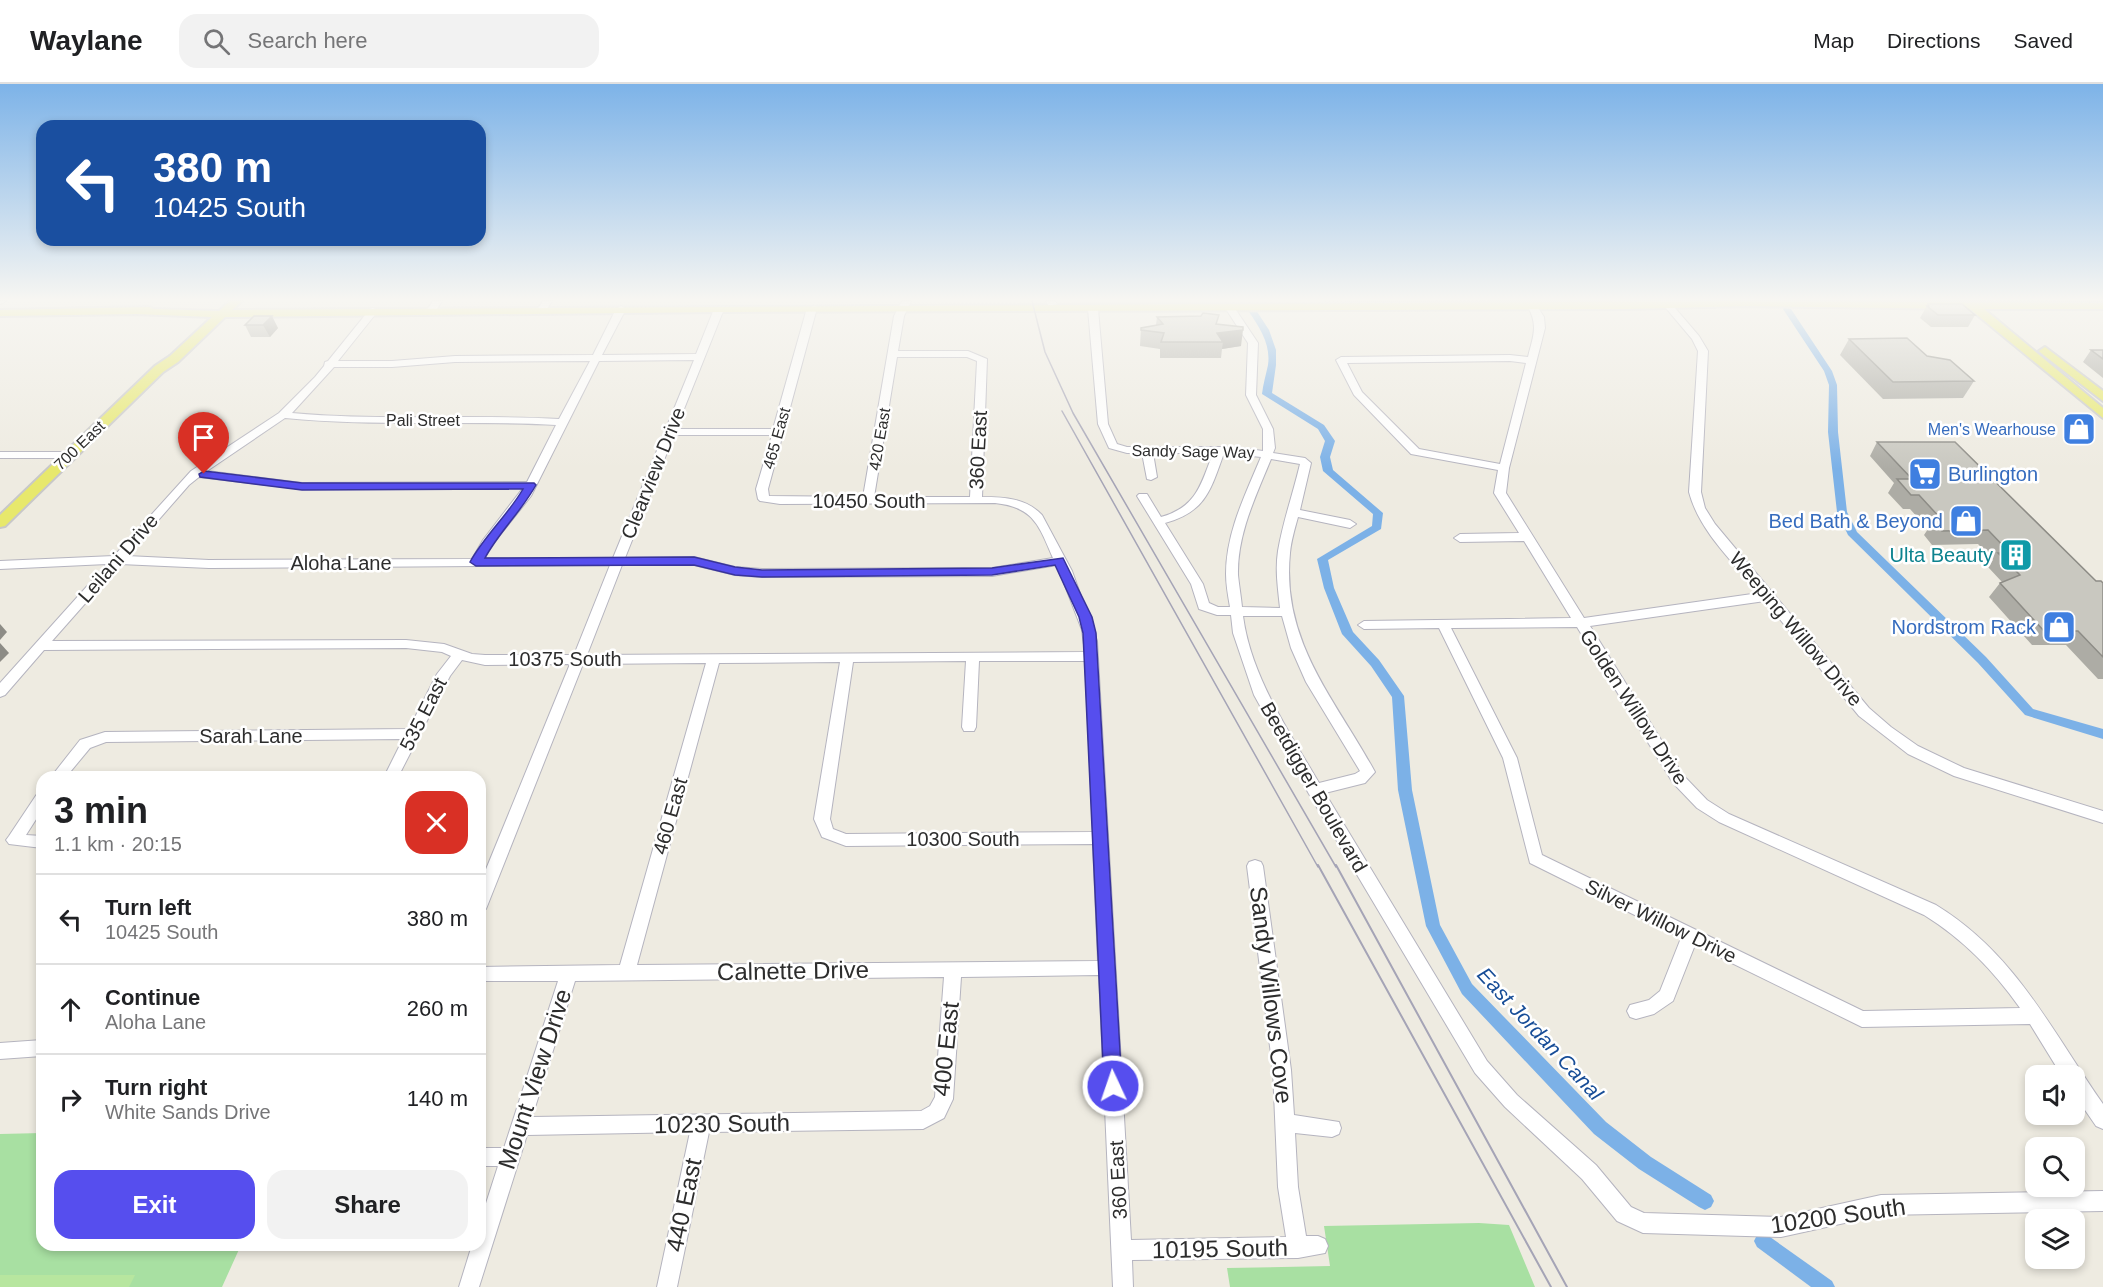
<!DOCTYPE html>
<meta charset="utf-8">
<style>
:root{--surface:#fff;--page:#f2f2f2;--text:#202124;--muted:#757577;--line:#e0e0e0;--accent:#564eee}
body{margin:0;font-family:Arial,sans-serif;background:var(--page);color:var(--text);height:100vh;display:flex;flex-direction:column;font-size:22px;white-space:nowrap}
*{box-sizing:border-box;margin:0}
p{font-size:20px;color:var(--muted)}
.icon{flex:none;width:33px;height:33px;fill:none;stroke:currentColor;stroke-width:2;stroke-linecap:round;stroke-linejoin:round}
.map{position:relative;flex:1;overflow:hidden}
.panel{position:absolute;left:36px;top:687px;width:450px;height:480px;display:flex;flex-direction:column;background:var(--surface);border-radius:18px;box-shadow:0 3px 9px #0003}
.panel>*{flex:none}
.top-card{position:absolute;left:36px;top:36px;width:450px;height:126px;border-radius:18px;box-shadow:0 3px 9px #0003;background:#1a4fa0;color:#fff;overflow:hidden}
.controls{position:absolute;left:2025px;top:981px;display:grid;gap:12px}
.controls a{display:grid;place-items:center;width:60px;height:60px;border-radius:12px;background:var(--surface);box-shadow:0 3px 9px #0003;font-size:30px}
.pin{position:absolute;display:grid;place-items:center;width:51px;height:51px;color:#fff;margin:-62px -26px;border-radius:50% 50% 50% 0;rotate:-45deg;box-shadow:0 0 6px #0007}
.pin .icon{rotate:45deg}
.me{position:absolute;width:66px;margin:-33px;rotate:357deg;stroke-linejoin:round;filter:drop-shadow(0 0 4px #0008)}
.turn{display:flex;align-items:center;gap:21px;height:126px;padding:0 18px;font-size:27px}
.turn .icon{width:78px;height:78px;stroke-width:2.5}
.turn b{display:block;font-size:42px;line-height:51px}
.round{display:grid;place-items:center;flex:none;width:63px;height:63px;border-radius:18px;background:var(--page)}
.summary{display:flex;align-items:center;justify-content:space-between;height:102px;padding:0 18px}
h1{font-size:36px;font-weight:800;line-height:45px}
.cta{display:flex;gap:12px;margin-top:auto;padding:12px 18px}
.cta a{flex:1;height:69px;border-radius:18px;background:var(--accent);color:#fff;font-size:24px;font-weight:800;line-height:69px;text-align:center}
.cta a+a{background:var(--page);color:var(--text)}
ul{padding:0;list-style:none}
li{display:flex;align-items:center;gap:18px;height:90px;padding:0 18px;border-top:2px solid var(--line)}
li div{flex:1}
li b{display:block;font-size:22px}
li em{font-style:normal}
header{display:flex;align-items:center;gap:36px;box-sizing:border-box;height:84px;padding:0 30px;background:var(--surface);border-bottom:2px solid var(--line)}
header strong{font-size:28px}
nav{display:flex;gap:33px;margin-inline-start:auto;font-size:21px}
.search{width:420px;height:54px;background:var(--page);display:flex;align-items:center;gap:15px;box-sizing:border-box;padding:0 21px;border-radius:18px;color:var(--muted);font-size:22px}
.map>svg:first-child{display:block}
</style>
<header>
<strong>Waylane</strong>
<div class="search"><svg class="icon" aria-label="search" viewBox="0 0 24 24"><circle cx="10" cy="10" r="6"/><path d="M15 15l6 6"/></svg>Search here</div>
<nav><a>Map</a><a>Directions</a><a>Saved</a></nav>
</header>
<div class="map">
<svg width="2103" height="1203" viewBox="0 0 2103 1203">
<rect width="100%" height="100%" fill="#eeebe1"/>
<g fill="#a8e0a2">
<path d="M42,1049V1161H241L222,1203H0V1050Z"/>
<path d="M1479,1139L1509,1141L1535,1203H1230L1227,1184L1330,1182L1324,1142Z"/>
</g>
<path fill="#b7e69f" d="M0,1191H135L129,1203H0Z"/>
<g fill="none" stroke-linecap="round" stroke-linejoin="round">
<g fill="#7cb1e7" fill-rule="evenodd">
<path d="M1784,223L1791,225L1832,287L1837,301L1838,348L1847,428L1857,448L1986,573L2033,625L2103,645V655L2025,631L1978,579L1848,451L1837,428L1828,348L1829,301L1824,287L1783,225Z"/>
<path d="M1250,226H1256L1269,246L1276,266V281L1272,309L1324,341L1335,357L1330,373L1333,386L1383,429L1381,445L1328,476L1334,504L1353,548L1379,576L1404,612L1412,706L1440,841L1472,900L1606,1038L1651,1073L1711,1111L1714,1117L1711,1123L1705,1126L1699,1123L1639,1085L1594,1050L1462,910L1426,842L1398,706L1392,613L1371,582L1342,550L1324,504L1317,475L1372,442L1373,430L1323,387L1320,373L1325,357L1318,345L1262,310C1263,300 1266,291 1268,281C1271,261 1260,244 1249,228Z"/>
<path d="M1763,1148L1832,1197L1835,1203H1811L1757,1163L1754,1157L1757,1151Z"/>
</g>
<g stroke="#b5b4bf" stroke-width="2">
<g id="minor">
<path d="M0,217H6L0,220Z"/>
<path d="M433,217H442L435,228L432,229L427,226Z"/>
<path d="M543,217H552L545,228L542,229L537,226Z"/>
<path d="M902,217H911L904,232L898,267H968L987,275L982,413C1004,413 1026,414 1042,431L1072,487L1097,557L1131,1156L1286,1153L1278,1103L1273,986L1247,782L1249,778L1255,776L1261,778L1263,782L1291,986L1294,1031L1339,1038L1341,1044L1339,1050L1332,1053L1295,1049L1298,1103L1306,1152H1318L1325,1155L1328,1162L1325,1169L1298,1174L1132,1176L1133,1203H1113L1099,891L961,893L953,1015L944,1034L923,1045L709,1048L677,1203H657L690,1048L527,1051L479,1203H459L472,1161H480V1138L498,1082H480V1064H504L558,897H480V883L620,881L706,579L583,580L488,820L486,825L480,827V800L570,580L485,581L462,576L450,592L398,693H384L403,655L106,658L90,664L66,693H51L80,656L105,648L409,645L437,590L451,572L442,568L406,564L44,566L5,611L0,613V599L107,480L0,485V477L114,472L191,387L279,329L315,293L324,282L325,278L328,277L370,225L373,224L378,227L338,277H392L455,272L593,271L616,225L621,222L626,225L602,271L696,270L714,225L722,223L724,225L676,345H773L807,224L815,222L817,224L768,405L769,412L863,413L894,232ZM897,273H967L977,277L970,413H874ZM694,276L613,474H484L492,461L531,412L599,277ZM590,277L559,335C470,330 380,337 292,329L334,283H392L455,278ZM285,334C375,343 466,336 556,341L527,398L302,399L207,387ZM674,351H772L756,405L758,415L760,417L780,420L995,419C1034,423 1039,442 1053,474L992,484L762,485L735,483L694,473L625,474ZM199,393L302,405L523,404L483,456L472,475L209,476L127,472L189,401ZM120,480L209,484L610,481L574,571H485L472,570L444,560L406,556L52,557ZM622,481H694L735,491L762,493L992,492L1057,481L1082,546L1085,568L587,571ZM966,577L962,643L964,647H974L976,643L979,577H1085L1093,748L846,750L833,745L830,735L853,578ZM840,578L814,735L822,753L846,762L1093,760L1098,877L637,881L719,579ZM944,893L935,1013L930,1022L921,1027L532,1033L575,897Z"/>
<path d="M1046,217H1055L1057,220L1049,222Z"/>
<path d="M1660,217H1669L1699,252L1708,267L1701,408L1705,424L1715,440L1869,624L1891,643L1918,662L1964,684L2103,727V739L1954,692L1908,670L1859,632L1765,517L1590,542L1683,691L1707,716L1729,730L1936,821C2016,870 2051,946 2103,1020V1045L2096,1042L2074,1010V992H2062L2030,940L1862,943L1695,861L1673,917L1654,930L1636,935L1630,933L1627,927L1630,921L1649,916L1660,907L1681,854L1530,779L1503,674L1439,544L1364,545L1358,541L1364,537L1571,534L1524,457L1460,458L1454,454L1460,450L1519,449L1494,409L1498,386L1411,370L1354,311L1336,276L1341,273L1510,271L1528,273C1533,252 1539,242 1527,221L1532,218L1535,219L1544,233L1545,244L1509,384L1506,409L1584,534L1759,509C1734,479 1699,447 1689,408L1698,267L1692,255ZM1510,277L1526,279L1500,380L1419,365L1362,308L1347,279ZM1577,543L1673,699L1697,724L1719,738L1924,831C1964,856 1993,886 2020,924L1863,927L1542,771L1517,674L1451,544Z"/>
<path d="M1226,220H1232L1258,259L1256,311L1273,345L1275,364L1273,369L1305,374L1311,379L1300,426L1350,436L1356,440L1350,444L1298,433C1295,444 1291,457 1290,469C1281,558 1336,616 1375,688L1365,699L1325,709L1487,977L1517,1011L1596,1081L1631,1123L1644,1129L1781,1133L1881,1111L2103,1107V1127L1881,1131L1781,1153L1643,1149L1617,1137L1582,1095L1505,1023L1475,989L1309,710L1254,611L1233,549L1231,531H1217L1199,525L1191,500L1137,412L1139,410H1147L1161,433C1197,423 1201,400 1213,369H1153L1157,393L1151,396L1147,395L1142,369H1127L1109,364L1098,340L1088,225L1093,222L1098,225L1108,340L1117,360L1127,363H1234L1263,367V345L1246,311L1248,259L1224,222ZM1224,369L1261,373C1245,411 1226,449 1226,490C1226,501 1228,512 1230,523H1218L1209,519L1203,500L1165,439C1206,428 1211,405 1224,369ZM1271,375L1300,380C1293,410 1283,437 1278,467C1275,486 1278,505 1280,524L1242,523C1241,513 1239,501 1238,491C1237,450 1256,412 1271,375ZM1243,532H1282L1291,564L1306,598L1360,687L1355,690L1319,699C1289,647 1251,593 1243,532Z"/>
<path d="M0,368H69L74,371L69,374H0Z"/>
<path d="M42,708V726L26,751L42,752V764L9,760L6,756L9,752L37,710Z"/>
<path d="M42,956V972L0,975V959Z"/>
</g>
</g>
<g stroke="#c8c8c8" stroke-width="4">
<g id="major">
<path d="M230,217H242L232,226L1712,217L2103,219V225H1984L2103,324V334L1970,225L1746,222L1628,225L719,228L225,233L178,278L163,288L5,442L0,443V431L155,282L170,272L212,233L136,230L0,232V226L149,223L154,225L219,227Z"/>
<path d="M2045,263L2103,307V317L2041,269L2039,267Z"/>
</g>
</g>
<use href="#minor" fill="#fff" fill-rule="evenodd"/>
<use href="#major" fill="#e7e86c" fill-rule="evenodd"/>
<g stroke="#a5a4b6" stroke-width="1.5">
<path d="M1032,217L1045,268L1073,329L1336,783"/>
<path d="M1062,327L1318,783"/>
</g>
<g stroke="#a5a4b6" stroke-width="2">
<path d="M1318,781L1551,1203"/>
<path d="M1336,781L1567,1203"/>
</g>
</g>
<g fill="#adaca5">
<path d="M1928,220L1975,231L1968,243H1931L1920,234Z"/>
<path d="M254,232L278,244L270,253H251L245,241Z"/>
<path d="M1157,233L1218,240L1241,262L1222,265L1221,274H1160V265L1140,262L1141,244L1156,241Z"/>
<path d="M1849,255L1927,272L1974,297L1963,314L1883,315L1840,271Z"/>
<path d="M2091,266H2103V294L2083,278Z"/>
<path d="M1877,358L2096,497L2103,499V595H2098L2066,561H2032L1989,513L2000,499L2002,498L1988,483L1993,476L1978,460L1932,461L1924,451L1928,445L1910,425H1903L1888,409L1894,399L1870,372Z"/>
</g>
<g fill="#8d8c86">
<path d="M272,232L278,244L270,253L263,241Z"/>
<path d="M1243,246L1241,262L1222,265L1223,258L1217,249Z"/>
<path d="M0,540L7,548L0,556Z"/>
<path d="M0,559L9,569L0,578Z"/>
</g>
<g fill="#c9c8c0" stroke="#8d8c86" stroke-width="1.5">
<path d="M1928,220H1962L1975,231H1938L1927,222H1929Z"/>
<path d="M1203,229L1219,231L1216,240L1243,243V246L1217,249L1223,258H1161L1164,249L1141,246V244L1163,240L1157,233L1201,232Z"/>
<path d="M254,232H272L263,241H245Z"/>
<path d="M1907,254L1927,272L1950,276L1974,297L1893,298L1849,255Z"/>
<path d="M2091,266H2103V275Z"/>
<path d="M1877,358H1955L2096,497H2101L2103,499V573L2078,547H2044L2000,499L2020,491L1998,469H2010L1988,446L1942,447L1933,437L1942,436L1919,411H1911L1897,395H1912Z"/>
</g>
<linearGradient id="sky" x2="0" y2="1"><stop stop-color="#7db3e8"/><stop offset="0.56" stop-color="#f7f6f2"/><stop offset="1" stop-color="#f7f6f2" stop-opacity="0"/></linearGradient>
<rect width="2103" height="385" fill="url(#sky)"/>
<path fill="#564eee" stroke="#38339b" stroke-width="1.5" d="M204,387L302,399H534L536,401C521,428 499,448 485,474L694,473L735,483L762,486L992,484L1063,474L1092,533L1096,549L1122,1002L1119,1008L1113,1010L1106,1008L1104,1002L1083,549L1079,533L1055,481L992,491L762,493L735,491L694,481L476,482L470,478C485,451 508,431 523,405L302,406L200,393L199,390Z"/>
<defs>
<g id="shop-square" transform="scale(1.725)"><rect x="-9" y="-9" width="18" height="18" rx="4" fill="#3f7fe0" stroke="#fff"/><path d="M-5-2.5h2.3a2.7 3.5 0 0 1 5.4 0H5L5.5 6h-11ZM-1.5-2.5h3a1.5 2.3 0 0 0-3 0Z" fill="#fff"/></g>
<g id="supermarket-square" transform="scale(1.725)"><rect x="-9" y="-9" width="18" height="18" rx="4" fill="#3f7fe0" stroke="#fff"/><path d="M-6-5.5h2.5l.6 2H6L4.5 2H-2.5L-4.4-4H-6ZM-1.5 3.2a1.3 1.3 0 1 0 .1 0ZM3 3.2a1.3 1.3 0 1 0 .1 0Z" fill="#fff"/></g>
<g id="building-square" transform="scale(1.725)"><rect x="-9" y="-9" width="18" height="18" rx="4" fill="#0f9aa8" stroke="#fff"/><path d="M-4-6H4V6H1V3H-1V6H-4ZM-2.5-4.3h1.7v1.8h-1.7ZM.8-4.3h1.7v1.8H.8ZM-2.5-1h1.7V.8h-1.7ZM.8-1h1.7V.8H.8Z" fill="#fff"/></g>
</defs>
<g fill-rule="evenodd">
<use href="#shop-square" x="2079" y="345"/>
<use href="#supermarket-square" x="1925" y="390"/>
<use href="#shop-square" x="1966" y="437"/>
<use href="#building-square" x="2016" y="471"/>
<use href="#shop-square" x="2059" y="543"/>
</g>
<g text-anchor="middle" stroke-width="5" stroke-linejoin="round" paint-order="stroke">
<g font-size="16" fill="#2d2d2d" stroke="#fff">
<text x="423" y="342">Pali Street</text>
<text transform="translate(776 354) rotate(-74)" y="6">465 East</text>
<text transform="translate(879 355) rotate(-80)" y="6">420 East</text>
<text transform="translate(79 361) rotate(-44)" y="6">700 East</text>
<text transform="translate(1193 367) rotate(1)" y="6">Sandy Sage Way</text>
</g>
<g font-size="16" fill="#366cbe" stroke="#fff" text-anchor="end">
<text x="2056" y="351">Men's Wearhouse</text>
</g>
<g font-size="20" fill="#2d2d2d" stroke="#fff">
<text transform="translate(978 366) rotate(-87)" y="7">360 East</text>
<text transform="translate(653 389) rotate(-68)" y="7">Clearview Drive</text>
<text x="869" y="424">10450 South</text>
<text transform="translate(118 474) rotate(-49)" y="7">Leilani Drive</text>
<text x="341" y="486">Aloha Lane</text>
<text transform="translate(1796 545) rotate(50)" y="7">Weeping Willow Drive</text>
<text x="565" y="582">10375 South</text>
<text transform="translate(1634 623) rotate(57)" y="7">Golden Willow Drive</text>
<text transform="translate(423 630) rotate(-63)" y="7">535 East</text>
<text x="251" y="659">Sarah Lane</text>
<text transform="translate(1314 703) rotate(60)" y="7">Beetdigger Boulevard</text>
<text transform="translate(670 732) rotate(-74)" y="7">460 East</text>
<text x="963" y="762">10300 South</text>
<text transform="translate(1661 837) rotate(26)" y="7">Silver Willow Drive</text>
<text transform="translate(1118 1096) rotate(-93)" y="7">360 East</text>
</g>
<g font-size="20" fill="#366cbe" stroke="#fff" text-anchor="end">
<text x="1948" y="397" text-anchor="start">Burlington</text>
<text x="1943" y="444">Bed Bath &amp; Beyond</text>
<text x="2036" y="550">Nordstrom Rack</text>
</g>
<g font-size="20" fill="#0d838f" stroke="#fff" text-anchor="end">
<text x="1993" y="478">Ulta Beauty</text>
</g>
<g font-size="21" font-style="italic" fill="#174d97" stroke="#fff">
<text transform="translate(1540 950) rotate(47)" y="7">East Jordan Canal</text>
</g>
<g font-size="24" fill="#2d2d2d" stroke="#fff">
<text transform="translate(793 887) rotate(-1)" y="8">Calnette Drive</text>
<text transform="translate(1271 911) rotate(83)" y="8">Sandy Willows Cove</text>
<text transform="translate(946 965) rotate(-84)" y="8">400 East</text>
<text transform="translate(535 995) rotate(-72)" y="8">Mount View Drive</text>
<text transform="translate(722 1040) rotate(-1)" y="8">10230 South</text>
<text transform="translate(684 1121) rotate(-78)" y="8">440 East</text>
<text transform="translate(1838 1132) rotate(-8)" y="8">10200 South</text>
<text transform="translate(1220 1165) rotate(-1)" y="8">10195 South</text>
</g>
</g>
</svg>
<div class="controls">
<a><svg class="icon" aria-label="sound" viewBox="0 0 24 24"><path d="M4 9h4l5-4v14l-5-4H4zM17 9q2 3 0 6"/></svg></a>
<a><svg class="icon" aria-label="search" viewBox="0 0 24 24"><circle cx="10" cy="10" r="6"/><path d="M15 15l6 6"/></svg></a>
<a><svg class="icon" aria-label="layers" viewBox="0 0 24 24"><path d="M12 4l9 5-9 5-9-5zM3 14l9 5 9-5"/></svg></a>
</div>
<div class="pin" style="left:204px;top:390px;background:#d93025"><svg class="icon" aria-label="arrive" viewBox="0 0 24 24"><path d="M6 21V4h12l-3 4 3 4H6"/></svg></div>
<svg class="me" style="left:1113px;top:1002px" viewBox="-20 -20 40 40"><circle r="17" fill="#564eee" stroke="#fff" stroke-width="3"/><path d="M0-11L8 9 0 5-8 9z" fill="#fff"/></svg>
<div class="top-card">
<div class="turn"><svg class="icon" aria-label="left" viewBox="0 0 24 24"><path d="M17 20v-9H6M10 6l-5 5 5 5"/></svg><div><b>380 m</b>10425 South</div></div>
</div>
<section class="panel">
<div class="summary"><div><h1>3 min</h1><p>1.1 km · 20:15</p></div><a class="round" style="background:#d93025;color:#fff"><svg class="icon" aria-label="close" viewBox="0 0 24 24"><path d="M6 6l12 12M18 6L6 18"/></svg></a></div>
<ul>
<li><svg class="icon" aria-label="left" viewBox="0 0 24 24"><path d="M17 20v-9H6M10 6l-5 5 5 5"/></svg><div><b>Turn left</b><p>10425 South</p></div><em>380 m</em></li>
<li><svg class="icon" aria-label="ahead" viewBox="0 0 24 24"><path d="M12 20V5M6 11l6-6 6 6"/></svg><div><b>Continue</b><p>Aloha Lane</p></div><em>260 m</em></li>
<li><svg class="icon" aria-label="right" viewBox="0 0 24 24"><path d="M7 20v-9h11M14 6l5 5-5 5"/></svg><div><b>Turn right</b><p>White Sands Drive</p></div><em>140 m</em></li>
</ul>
<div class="cta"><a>Exit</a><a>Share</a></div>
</section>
</div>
